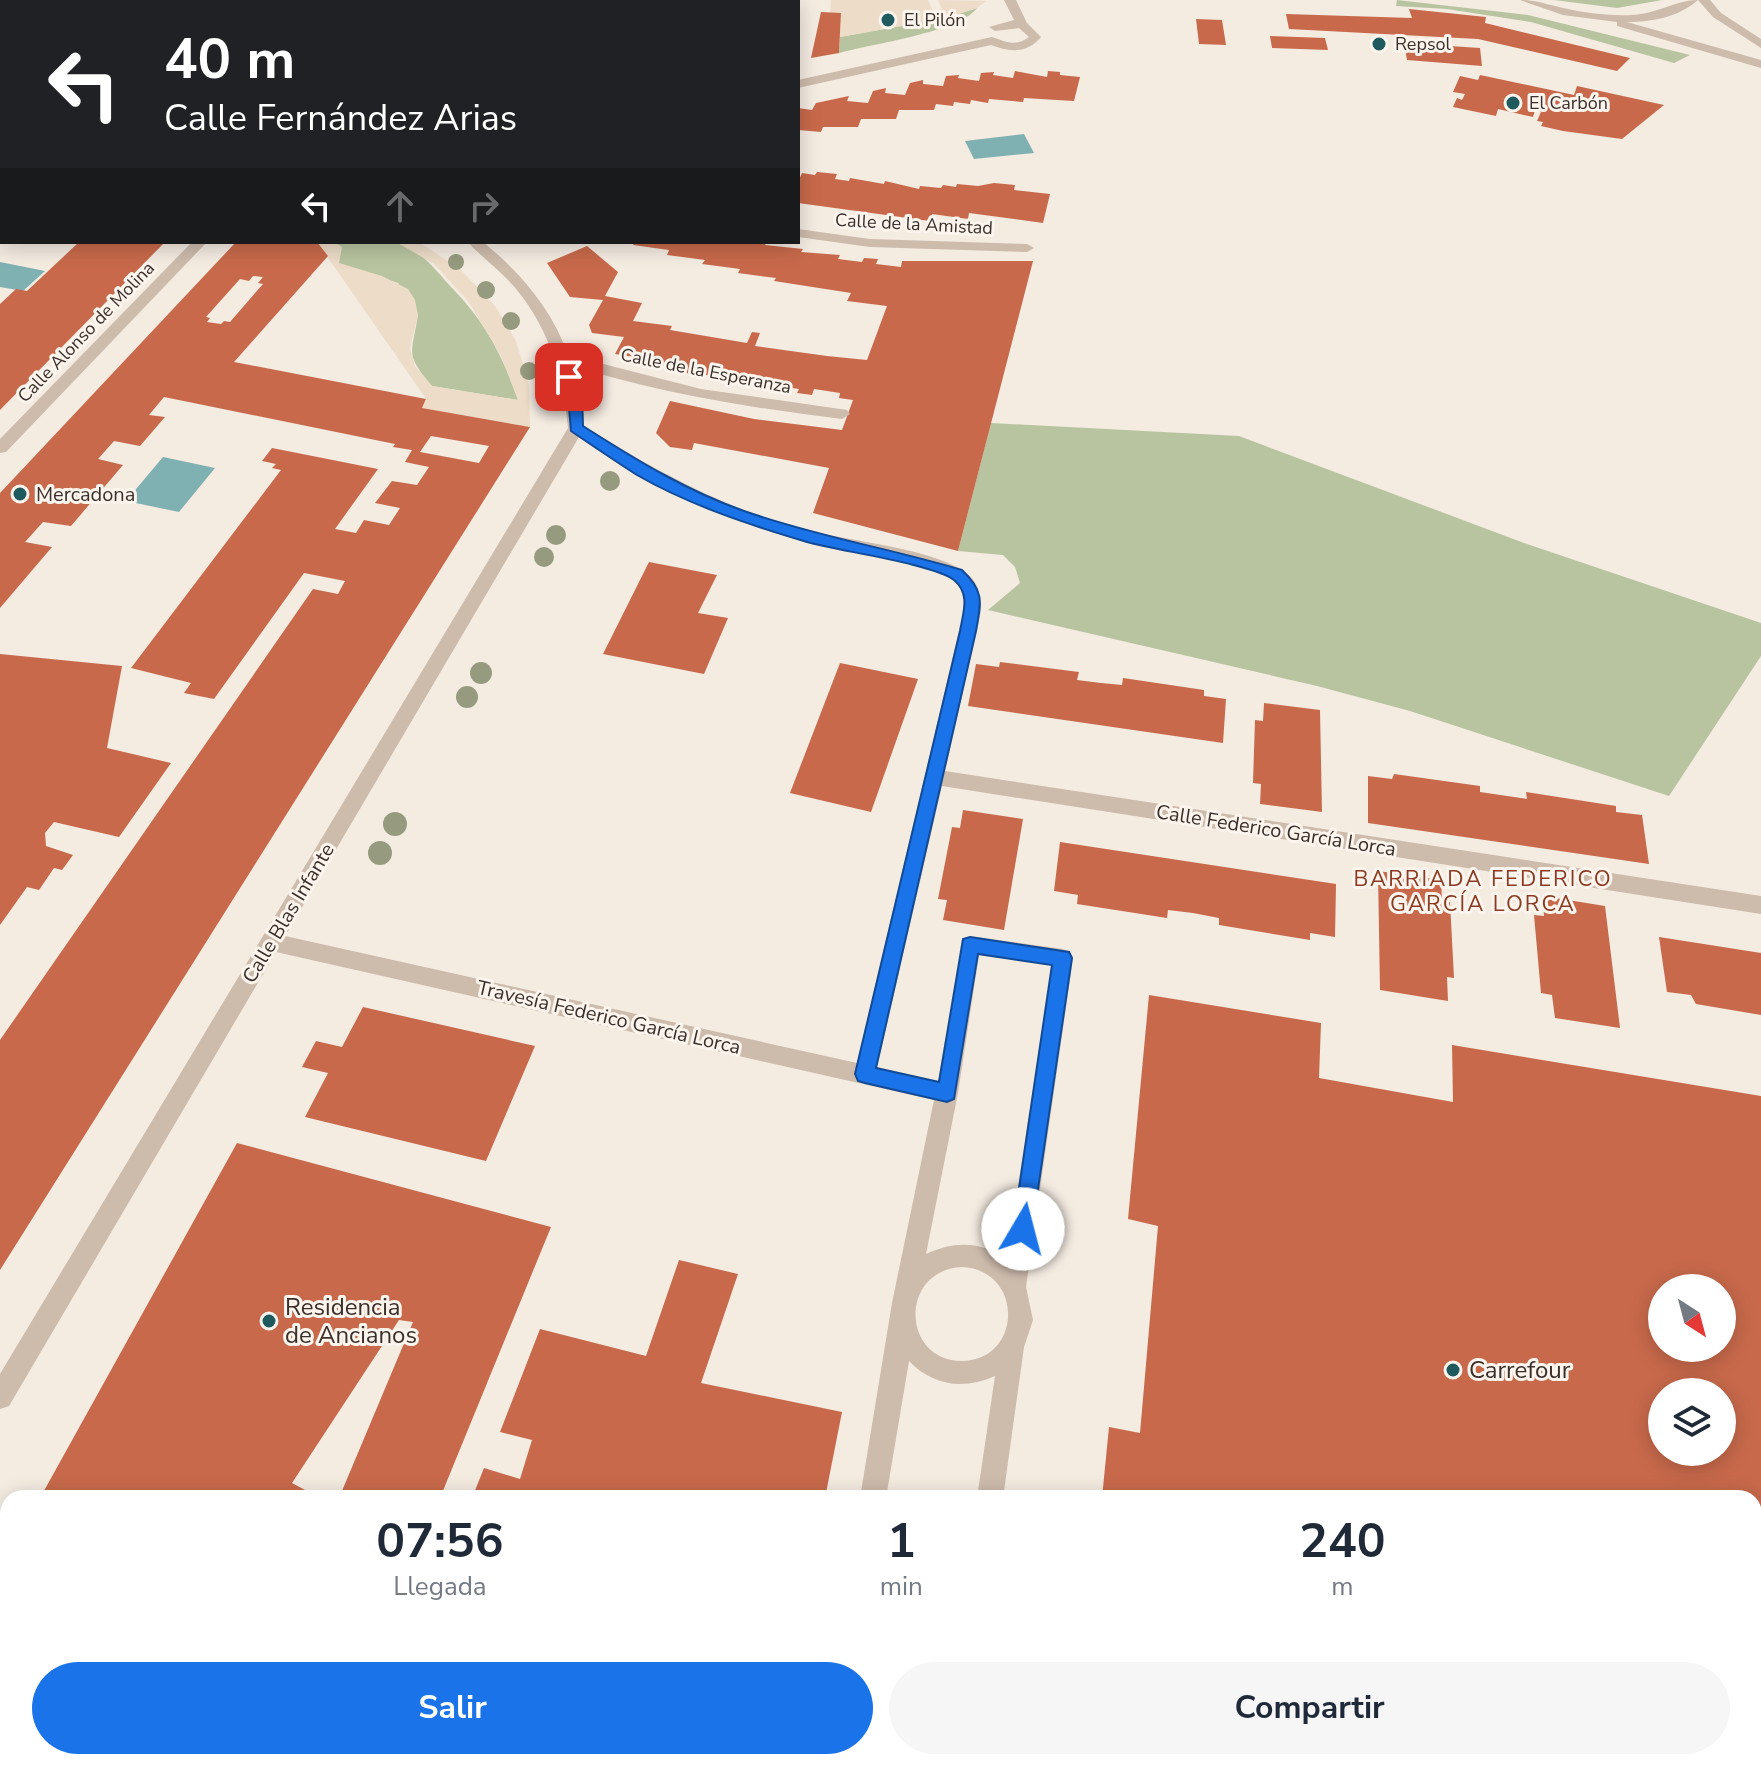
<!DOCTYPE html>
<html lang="es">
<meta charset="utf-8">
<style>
:root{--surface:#fff;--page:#f6f6f7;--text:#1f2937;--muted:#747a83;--accent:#1a73e8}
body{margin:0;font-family:"Nunito Sans",sans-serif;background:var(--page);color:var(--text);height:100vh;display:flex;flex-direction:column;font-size:30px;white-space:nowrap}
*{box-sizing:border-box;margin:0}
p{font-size:26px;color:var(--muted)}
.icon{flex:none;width:44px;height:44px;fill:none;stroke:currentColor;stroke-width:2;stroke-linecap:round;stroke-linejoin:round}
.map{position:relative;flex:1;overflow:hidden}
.side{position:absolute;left:0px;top:1490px;width:1762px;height:280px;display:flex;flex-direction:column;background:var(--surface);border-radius:24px 24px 0 0;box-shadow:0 4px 20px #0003}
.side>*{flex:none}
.banner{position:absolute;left:0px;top:0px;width:800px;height:244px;box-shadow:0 4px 20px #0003;background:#202124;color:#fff;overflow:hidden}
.needle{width:52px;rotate:144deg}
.fabs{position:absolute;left:1648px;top:1274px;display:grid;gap:16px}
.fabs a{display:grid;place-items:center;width:88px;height:88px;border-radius:50%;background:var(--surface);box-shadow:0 4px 20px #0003;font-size:40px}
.pin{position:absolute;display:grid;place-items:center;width:68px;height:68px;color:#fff;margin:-34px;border-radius:16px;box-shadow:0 4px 12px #0006}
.me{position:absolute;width:88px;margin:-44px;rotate:8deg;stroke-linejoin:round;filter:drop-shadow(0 0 6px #0008)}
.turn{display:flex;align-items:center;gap:28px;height:168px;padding:0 32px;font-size:36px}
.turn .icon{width:104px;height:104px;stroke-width:2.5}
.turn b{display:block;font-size:56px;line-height:68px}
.lanes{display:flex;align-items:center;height:76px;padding:0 32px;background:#0003;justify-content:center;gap:40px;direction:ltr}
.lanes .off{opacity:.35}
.eta{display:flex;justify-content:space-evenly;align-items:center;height:136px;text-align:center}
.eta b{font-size:48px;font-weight:700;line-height:56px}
.action{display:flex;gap:16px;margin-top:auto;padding:16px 32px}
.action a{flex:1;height:92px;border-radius:48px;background:var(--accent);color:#fff;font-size:32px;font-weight:700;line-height:92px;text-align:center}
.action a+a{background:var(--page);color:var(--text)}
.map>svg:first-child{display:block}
</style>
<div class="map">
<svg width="1761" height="1770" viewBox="0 0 1761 1770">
<rect width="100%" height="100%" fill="#f4ebe1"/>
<g fill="#b8c4a0">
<path d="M1397,0L1528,15L1690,55L1674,63L1531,22L1447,9L1396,6Z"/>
<path d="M1554,0H1662L1617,8Z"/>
<path d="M977,8C960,32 871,44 839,53L840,37L946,18Z"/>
<path d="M334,242C353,242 379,237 396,242C422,250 436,271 453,289C485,322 503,356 518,400L432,386C404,353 412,354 418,315L398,283L338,263Z"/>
<path d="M991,423L1239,436L1524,543L1761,623V656L1669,796L1410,711L1317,686L988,610L1020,583L1015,567L1003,555L958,551Z"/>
<path d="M0,1570L8,1572V1762H597L621,1770H0Z"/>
</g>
<g fill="#ecdcc8">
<path d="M831,0H928L933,11L942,9L938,0L986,1L977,8L946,18L840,37L841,13H830Z"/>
<path d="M317,242H334L342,247L339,263L382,276L408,289L415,300L418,315L410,348L415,366L432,386L518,400L500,354L468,301L434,264L396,242H419L461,270L495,306L516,341L529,385L530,427L422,408L427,400Z"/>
</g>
<g fill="#7fb0b2">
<path d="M1024,134L1034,153L974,159L965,141Z"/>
<path d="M0,262L45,271L23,291L0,287Z"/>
<path d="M163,457L215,468L179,512L126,501Z"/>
</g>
<g fill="#c8694b" fill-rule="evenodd">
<path d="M1409,9L1486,17L1485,23L1630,58L1617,71L1478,39L1289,29L1286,14L1412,18Z"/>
<path d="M821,12L841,13L839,53L811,58Z"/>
<path d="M1196,19L1222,20L1226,45L1199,44Z"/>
<path d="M1270,36L1325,38L1328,50L1272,48Z"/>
<path d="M1404,43L1480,48L1482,66L1407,60Z"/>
<path d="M1015,71L1047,77L1048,71L1060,72V75L1080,77L1074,101L1024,98L1023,102L989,99L988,103L971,100L970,104L954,102L953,106L936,104L934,110H899L896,119H861L858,127H823L821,132L798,130V108L812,110L816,103L849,96L847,101L868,103L873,91L886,88L885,93L905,95L910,83L923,80V84L943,86L946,76L959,75L958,78L979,81L981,73L994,72L993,75L1013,78Z"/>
<path d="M1480,75L1574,95L1577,86L1664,105L1622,139L1563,131L1541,126L1543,122L1537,121L1541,112L1535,110L1533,117L1498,109L1496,116L1453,107L1457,98L1462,100L1465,94L1453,92L1460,76L1478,80Z"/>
<path d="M817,172L837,174L835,179L849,181L850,178L884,184L885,181L919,189L920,186L941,188L943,185L956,187L957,184L978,186L994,183L1015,185L1014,190L1050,194L1043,223L969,213L968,219L932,214L930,221L798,203V182L802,173L815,175Z"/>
<path d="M79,242H165L0,410V304L16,289L27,291Z"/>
<path d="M236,242H317L328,256L234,362L426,399L422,408L530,427L0,1270V1040L313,589L338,594L345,581L304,573L214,699L184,693L191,683L131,668L281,470L272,468L276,464L262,461L272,448L378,469L335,529L356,533L364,520L389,525L400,508L375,503L392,481L417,485L429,467L405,462L412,450L393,447L395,444L164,397L149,415L165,417L140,446L114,441L98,459L123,465L71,526L43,522L25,542L52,547L0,608V493ZM253,276L263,277L258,283L263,284L230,322L224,321L221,324L207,322L210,318L206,317L240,279L249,281ZM431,436L489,446L479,463L420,452Z"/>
<path d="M635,242H767L765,245L803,249L801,252L840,255L838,259L862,262L864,258L878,259L876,264L901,267L902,261H1033L958,551L813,513L829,468L694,443L692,450L670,447L656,433L670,401L754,419L842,430L853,400L839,398L840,393L814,389L812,395L797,393L799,389L772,385L770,389L756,387L758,383L731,379L730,383L716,380L718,376L691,374L677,371L678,368L639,361L641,358L615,354L624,337L592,333L589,325L603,300L570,297L547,263L587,246L618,272L605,296L642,303L633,321L672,326L670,330L747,343L752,332L760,333L755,346L827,356L867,360L887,306L847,301L851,293L774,281L776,278L738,273L740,269L702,264L705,260L667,255L669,250L633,245Z"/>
<path d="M649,562L717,575L698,613L728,618L704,674L603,654Z"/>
<path d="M0,654L122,666L107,748L171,763L119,837L54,822L45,833L46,846L73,855L62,870L54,868L39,890L27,887L0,925Z"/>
<path d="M1000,662L1079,672L1077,680L1101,683L1122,685L1123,678L1204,690V696L1226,699L1223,743L968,706L976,664L999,667Z"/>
<path d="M840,663L918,679L871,812L790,793Z"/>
<path d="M1264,703L1320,710L1322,812L1260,804L1261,784L1253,783L1255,720L1263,721Z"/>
<path d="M1394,774L1480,786V792L1527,799L1526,792L1616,806V812L1642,815L1649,864L1368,823V776L1392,779Z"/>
<path d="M963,810L1023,819L1004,930L943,920L947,900L938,899L952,827L960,828Z"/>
<path d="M1060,842L1336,884L1335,937L1310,933V940L1219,925V918L1193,913L1168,910L1167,918L1077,904L1078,895L1054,891Z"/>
<path d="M1378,871L1441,880L1442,901L1450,902L1454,978L1447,977L1448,1001L1380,990Z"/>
<path d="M1543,896L1605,906L1620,1028L1555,1018L1552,995L1541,993L1534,915L1544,916Z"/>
<path d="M1659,937L1761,953V1015L1696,1004L1691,995L1667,992Z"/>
<path d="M1149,995L1321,1023L1319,1078L1453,1102L1452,1045L1761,1096V1770H1148L1117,1763L1754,1762V1498H1102L1109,1427L1140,1433L1158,1226L1128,1219ZM1662,1288H1722V1348H1662ZM1662,1392H1722V1452H1662Z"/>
<path d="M363,1007L535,1046L486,1161L305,1117L328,1073L302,1067L316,1041L342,1047Z"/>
<path d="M237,1143L551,1227L440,1498H339L413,1322L399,1320L292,1483L320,1498H40Z"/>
<path d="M679,1260L738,1274L701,1383L842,1412L825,1498H472L484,1468L520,1479L532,1440L500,1432L540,1329L646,1356Z"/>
<path d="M599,1762H772L771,1770H621Z"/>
</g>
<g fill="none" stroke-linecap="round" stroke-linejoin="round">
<g fill="#cdbbac" fill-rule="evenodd">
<path d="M239,0H251L252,2H240Z"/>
<path d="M1004,0H1016L1027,23L1041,37C1027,54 1009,52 991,45L798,88V80L992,37C1006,42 1016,47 1029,37L1019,28L995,31L989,27L1014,20Z"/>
<path d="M0,190H2L0,199Z"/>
<path d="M798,229L870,239L1027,244L1034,248L1027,252L870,247L798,237Z"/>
<path d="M192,242H207L6,452L0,453V439Z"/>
<path d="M468,242H483C520,272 552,309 568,355L701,389L847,410L850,414L842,419C751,408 660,393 572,366L584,426C651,468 716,504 793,527C838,540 930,547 965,572C980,582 982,600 980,616L945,771L1761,896V914L942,786L877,1067L938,1081L963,939L970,936L1063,949L1070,952L1073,958L1026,1287L1033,1320L1024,1347L1003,1498H977L995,1376C964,1390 933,1386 909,1361L886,1498H860L892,1303L934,1100L276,952L9,1406L0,1409V1374L568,428C563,373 547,322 509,281C496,267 480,256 468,242ZM579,437C651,485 726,522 811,543C852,554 918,556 953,580C969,592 963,614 959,631L857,1063L285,936ZM979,955L1052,965L1007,1259C980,1241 955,1241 926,1254L958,1093ZM962,1267C1024,1270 1023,1360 962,1361C901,1361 899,1270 962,1267Z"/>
<path d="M816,1762H844L842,1770H814Z"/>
<path d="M937,1762H965L964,1770H936Z"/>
</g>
<g fill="#cdbbac" fill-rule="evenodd">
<path d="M1520,0C1536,0 1548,5 1563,8C1585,13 1609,16 1632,15C1657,14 1676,0 1698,0C1679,17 1652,22 1627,22L1761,60V68L1617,26V22L1563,15Z"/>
<path d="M1698,0H1710L1721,13L1761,39V48L1713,17Z"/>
</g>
</g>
<g fill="#969b7f">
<circle cx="456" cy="262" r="8"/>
<circle cx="486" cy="290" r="9"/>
<circle cx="511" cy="321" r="9"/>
<circle cx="529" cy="371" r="9"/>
<circle cx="610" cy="481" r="10"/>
<circle cx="556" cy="535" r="10"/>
<circle cx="544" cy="557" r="10"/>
<circle cx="481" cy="673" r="11"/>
<circle cx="467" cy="697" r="11"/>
<circle cx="395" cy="824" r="12"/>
<circle cx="380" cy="853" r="12"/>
</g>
<path fill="#1a73e8" stroke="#114b97" stroke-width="2" d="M569,372L576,377L582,396L583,426C636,460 690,493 750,513C820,537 892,549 962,570C985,592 981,602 976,631L876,1068L939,1082L963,939L970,937L1069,952L1072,958L1031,1237L1023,1240L1016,1237L1013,1229L1052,965L978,954L954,1099L947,1102L865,1083L858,1081L855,1074L960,631C963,613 971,594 954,580C934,564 838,551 807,542C750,525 689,505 637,475C615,461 593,446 571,431L568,396L562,377Z"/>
<g fill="#1f5a5e" stroke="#fbf5ee" stroke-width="3">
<circle cx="888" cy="20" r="8"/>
<circle cx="1379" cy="44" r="8"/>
<circle cx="1513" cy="103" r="8"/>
<circle cx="20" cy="494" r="8"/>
<circle cx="269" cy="1321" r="8"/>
<circle cx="1453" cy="1370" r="8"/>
</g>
<g text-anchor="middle" stroke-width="6" stroke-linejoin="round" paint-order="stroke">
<g font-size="18" fill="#3b302b" stroke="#fbf5ee" text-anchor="start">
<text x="904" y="26">El Pilón</text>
<text x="1395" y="50">Repsol</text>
<text x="1529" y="109">El Carbón</text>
</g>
<g font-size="18" fill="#3b302b" stroke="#fbf5ee">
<text transform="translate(914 224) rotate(3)" y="6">Calle de la Amistad</text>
<text transform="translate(86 332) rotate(-46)" y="6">Calle Alonso de Molina</text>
<text transform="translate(706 371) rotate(11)" y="6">Calle de la Esperanza</text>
</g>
<g font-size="20" fill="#3b302b" stroke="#fbf5ee" text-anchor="start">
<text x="36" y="501">Mercadona</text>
</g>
<g font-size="20" fill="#3b302b" stroke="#fbf5ee">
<text transform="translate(1276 830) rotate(9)" y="7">Calle Federico García Lorca</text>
<text transform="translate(288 913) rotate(-59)" y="7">Calle Blas Infante</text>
<text transform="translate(609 1017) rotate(13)" y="7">Travesía Federico García Lorca</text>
</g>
<g font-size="22" letter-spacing="2" fill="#8c3b22" stroke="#fbf5ee">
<text x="1483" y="886">BARRIADA FEDERICO<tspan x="1483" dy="25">GARCÍA LORCA</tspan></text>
</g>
<g font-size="24" fill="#3b302b" stroke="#fbf5ee" text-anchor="start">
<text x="285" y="1315">Residencia<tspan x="285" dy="28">de Ancianos</tspan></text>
<text x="1469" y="1378">Carrefour</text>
</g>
</g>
</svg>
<div class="fabs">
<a><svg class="needle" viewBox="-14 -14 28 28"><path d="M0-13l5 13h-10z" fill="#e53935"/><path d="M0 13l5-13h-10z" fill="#747a83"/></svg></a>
<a><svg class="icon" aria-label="layers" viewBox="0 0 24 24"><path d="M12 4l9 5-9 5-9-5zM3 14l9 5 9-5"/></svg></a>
</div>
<div class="pin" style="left:569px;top:377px;background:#d93025"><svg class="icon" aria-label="arrive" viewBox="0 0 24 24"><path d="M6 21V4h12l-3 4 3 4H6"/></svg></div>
<svg class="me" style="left:1023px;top:1229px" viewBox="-20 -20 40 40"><circle r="19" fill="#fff"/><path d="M0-13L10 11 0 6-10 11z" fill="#1a73e8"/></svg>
<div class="banner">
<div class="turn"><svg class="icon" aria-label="left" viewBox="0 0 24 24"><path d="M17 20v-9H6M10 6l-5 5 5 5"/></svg><div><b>40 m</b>Calle Fernández Arias</div></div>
<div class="lanes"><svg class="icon" aria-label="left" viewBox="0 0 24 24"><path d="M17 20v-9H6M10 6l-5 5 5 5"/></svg><svg class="icon off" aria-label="ahead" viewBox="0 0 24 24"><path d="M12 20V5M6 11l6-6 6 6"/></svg><svg class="icon off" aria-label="right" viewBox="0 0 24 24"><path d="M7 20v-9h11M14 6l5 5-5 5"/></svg></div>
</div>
<section class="side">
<div class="eta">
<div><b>07:56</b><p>Llegada</p></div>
<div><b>1</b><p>min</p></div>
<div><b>240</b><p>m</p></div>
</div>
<div class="action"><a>Salir</a><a>Compartir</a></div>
</section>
</div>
